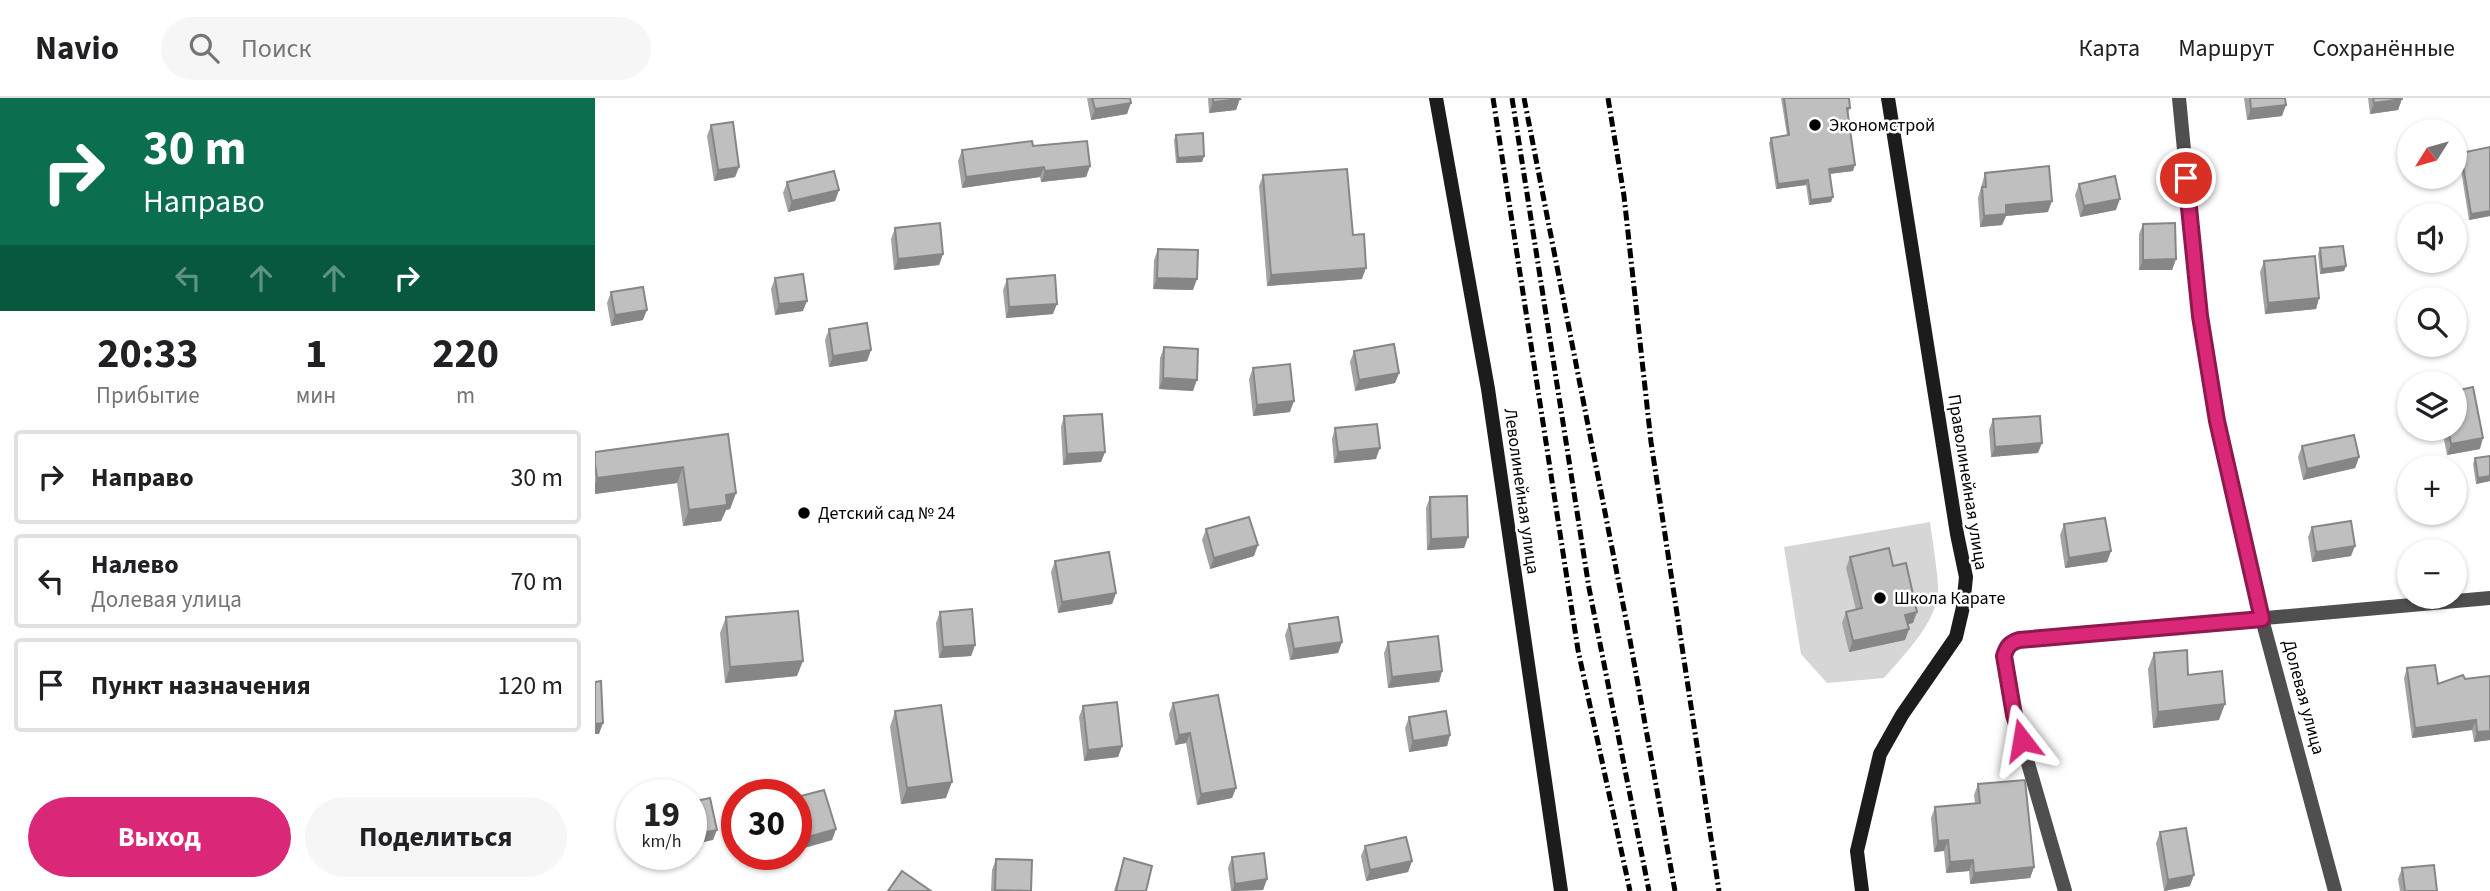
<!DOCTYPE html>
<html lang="ru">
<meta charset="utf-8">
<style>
:root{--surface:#fff;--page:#f6f6f6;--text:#202124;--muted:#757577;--line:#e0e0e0;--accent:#db2777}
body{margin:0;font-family:"Source Sans 3",sans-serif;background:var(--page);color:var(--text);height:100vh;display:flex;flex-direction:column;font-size:26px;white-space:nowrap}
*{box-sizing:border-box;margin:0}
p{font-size:23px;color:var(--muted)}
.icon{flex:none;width:38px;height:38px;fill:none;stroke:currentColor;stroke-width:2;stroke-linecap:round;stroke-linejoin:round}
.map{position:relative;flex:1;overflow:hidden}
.sheet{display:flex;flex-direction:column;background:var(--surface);width:595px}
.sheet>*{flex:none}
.hud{background:#0b6e4f;color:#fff;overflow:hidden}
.needle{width:46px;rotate:233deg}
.buttons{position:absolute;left:1802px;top:21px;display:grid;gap:14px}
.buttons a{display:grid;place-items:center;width:70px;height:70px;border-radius:50%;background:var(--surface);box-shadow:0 2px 5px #0004;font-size:35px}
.speed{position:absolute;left:21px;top:681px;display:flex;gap:14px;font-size:35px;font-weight:700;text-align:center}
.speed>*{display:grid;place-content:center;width:91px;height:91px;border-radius:50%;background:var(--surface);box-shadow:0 2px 5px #0004;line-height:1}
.speed small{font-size:18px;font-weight:400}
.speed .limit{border:10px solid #d22;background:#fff;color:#111}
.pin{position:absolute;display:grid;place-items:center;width:60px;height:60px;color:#fff;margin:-30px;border:4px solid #fff;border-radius:50%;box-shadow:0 2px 7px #0007}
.me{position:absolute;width:77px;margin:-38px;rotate:346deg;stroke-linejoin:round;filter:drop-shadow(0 0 5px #0008)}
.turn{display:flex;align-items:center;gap:24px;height:147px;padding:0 28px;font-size:32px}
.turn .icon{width:91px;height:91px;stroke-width:2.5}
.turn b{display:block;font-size:49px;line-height:60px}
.lanes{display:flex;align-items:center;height:66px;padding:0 28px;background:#0003;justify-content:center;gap:35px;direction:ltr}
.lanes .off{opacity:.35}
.eta{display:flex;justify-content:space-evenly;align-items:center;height:119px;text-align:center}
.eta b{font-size:42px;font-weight:700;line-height:49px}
.primary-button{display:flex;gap:14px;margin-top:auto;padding:14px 28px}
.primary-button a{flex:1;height:80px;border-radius:42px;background:var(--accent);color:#fff;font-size:28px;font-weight:700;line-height:80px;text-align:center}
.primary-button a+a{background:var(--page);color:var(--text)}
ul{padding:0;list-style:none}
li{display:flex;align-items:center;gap:21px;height:94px;margin:0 14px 10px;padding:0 14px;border:4px solid var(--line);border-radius:7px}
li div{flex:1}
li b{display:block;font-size:26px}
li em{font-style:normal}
header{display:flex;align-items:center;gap:42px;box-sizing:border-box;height:98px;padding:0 35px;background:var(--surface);border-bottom:2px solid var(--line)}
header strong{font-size:33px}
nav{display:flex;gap:38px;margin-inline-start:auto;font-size:24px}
.search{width:490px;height:63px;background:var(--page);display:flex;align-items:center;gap:18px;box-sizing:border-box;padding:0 24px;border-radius:38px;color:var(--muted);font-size:26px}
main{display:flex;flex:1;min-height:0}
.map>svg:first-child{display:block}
</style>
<header>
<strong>Navio</strong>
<div class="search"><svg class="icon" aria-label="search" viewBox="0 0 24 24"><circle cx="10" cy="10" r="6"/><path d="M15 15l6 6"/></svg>Поиск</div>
<nav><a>Карта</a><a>Маршрут</a><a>Сохранённые</a></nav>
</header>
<main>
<section class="sheet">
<div class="hud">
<div class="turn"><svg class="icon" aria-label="right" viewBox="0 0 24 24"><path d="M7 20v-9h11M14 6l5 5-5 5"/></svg><div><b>30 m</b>Направо</div></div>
<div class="lanes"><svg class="icon off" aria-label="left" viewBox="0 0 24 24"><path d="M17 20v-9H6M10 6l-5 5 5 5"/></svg><svg class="icon off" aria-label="ahead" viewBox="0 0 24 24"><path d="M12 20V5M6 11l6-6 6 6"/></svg><svg class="icon off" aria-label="ahead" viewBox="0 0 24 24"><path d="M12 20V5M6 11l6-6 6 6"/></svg><svg class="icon" aria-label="right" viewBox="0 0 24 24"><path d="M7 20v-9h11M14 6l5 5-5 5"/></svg></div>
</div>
<div class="eta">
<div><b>20:33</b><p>Прибытие</p></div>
<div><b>1</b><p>мин</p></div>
<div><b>220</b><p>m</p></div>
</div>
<ul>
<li><svg class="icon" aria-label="right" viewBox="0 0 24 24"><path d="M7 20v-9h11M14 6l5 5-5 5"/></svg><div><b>Направо</b></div><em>30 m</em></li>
<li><svg class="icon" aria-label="left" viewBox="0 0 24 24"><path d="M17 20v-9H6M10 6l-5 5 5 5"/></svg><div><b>Налево</b><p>Долевая улица</p></div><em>70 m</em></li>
<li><svg class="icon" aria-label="arrive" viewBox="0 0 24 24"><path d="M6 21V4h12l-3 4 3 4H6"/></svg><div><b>Пункт назначения</b></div><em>120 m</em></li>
</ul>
<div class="primary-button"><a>Выход</a><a>Поделиться</a></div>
</section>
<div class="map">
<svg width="1895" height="793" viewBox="0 0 1895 793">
<rect width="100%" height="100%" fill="#fff"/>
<path fill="#d6d6d6" d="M1335,424C1337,440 1345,487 1343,499C1336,530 1309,557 1289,580L1232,585L1206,556L1189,449Z"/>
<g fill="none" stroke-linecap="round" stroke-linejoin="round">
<g stroke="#4f4f4f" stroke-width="14">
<path d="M1584,0L1605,218L1622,323L1667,521L1740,793"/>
<path d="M1470,793L1419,617L1409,558C1412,548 1415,545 1424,542L1895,500"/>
</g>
<g stroke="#1c1c1c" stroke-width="14">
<path d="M841,0L893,291L966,793"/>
<path d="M1267,793L1262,753L1285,656L1307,617L1361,539L1368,509L1371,479L1362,436L1293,0"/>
</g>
<g stroke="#000" stroke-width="5" stroke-dasharray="10 3.5 2 3.5" stroke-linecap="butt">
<path d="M898,0L983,552L1035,793"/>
<path d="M917,0L994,490L1054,793"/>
<path d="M929,0L1035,542L1080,793"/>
<path d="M1013,0L1029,98L1056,344L1124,793"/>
</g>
</g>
<g fill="#a4a4a4">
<path d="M492,0H535L532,16L496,22Z"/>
<path d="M613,0H644L641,12L614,15Z"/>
<path d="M1186,0H1254L1255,10L1253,15L1258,73L1235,76L1236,104L1214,107L1211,87L1181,91L1174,45L1176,40L1192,37Z"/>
<path d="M1649,0H1690L1687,18L1652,22Z"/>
<path d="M1773,0H1807L1803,12L1775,16Z"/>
<path d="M116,27L144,69L140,79L119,83L112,38Z"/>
<path d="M581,37L609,58L607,64L581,65L579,42Z"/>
<path d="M438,48L495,68L491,79L446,84L445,79L367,90L363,63L367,52Z"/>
<path d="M1866,55L1895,118L1874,122L1864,60Z"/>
<path d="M1390,75L1453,114L1411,118L1407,127L1385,129L1383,100Z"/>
<path d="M668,77L758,137L767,181L672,188L664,88Z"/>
<path d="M192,84L244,92L240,103L193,114L188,95Z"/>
<path d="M1484,86L1521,112L1485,119L1480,97Z"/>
<path d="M1548,126L1581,161L1577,172H1544V136Z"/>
<path d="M300,130L348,156L344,167L299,172L296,141Z"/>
<path d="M1725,150L1751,168L1749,173L1725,176L1723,156Z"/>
<path d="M563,151L598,192L558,191L559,162Z"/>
<path d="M1669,163L1724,200L1721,211L1670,216L1665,174Z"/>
<path d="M180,180L208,213L180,217L176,191Z"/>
<path d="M412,181L458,216L411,220L408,192Z"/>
<path d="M16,194L48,222L16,228L12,205Z"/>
<path d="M234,231L276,252L272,263L234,269L230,242Z"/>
<path d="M569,249L598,293L564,291L565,260Z"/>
<path d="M759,253L804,275L800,285L760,293L755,264Z"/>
<path d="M658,270L695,314L658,318L654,281Z"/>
<path d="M469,318L510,354L506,364L468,367L466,329Z"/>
<path d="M1398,321L1443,355L1396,359L1394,332Z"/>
<path d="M740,330L781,361L739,365L737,341Z"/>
<path d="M1847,331H1860L1885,351L1852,357Z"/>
<path d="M133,336L141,395L135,411L131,412L126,423L88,428L82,385L0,396V354Z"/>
<path d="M1707,348L1764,359L1760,370L1708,382L1703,359Z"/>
<path d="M1895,358V383L1881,386L1878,366L1880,360Z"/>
<path d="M835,399L873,439L869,450L832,452L831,410Z"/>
<path d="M1469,426L1516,453L1512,464L1470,470L1465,437Z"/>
<path d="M1717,429L1756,458L1717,464L1713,439Z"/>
<path d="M611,431L659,458L615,471L607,442Z"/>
<path d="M1255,459L1298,468L1318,525L1312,526L1314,531L1310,542L1254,554L1247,525L1251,514L1261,512L1251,470Z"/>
<path d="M460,463L521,495L517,506L463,515L456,474Z"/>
<path d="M345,514L380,547L376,558L344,560L341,525Z"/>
<path d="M131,519L202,578L130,585L125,535Z"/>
<path d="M694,526L747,544L743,555L695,562L690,537Z"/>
<path d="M793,544L847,573L844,584L793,590L789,555Z"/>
<path d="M1559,555L1593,577L1624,622L1558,630L1553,571Z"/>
<path d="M1812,570L1843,586L1895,578V642L1879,644L1877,632L1817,640L1809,580Z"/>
<path d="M578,605L641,690L637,700L602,707L591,645L580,647L574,616Z"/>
<path d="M488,608L527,648L523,659L489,663L484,619Z"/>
<path d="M300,613L351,700L306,706L295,629Z"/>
<path d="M814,619L855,637L852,648L814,654L810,630Z"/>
<path d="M1383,686L1439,769L1435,780L1375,786L1374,773L1351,775L1349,753L1339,754L1336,720L1340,709L1380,705L1379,697Z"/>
<path d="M202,699L241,731L237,742L209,750L201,720V702Z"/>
<path d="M1565,734L1595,788L1569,793L1561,745Z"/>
<path d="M770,748L817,763L813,774L771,783L766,758Z"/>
<path d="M637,759L672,781L668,792L636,793L633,770Z"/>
<path d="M529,760L551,793H519Z"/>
<path d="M401,761L436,793H396L397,772Z"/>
<path d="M1807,770L1842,793H1805L1803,781Z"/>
</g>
<g fill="#868686">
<path d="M645,1L641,12L614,15L618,4Z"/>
<path d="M1807,1L1803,12L1775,16L1779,5Z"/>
<path d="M536,5L532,16L496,22L500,11Z"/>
<path d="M1691,7L1687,18L1652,22L1656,11Z"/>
<path d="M609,58L607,64L581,65L583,60Z"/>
<path d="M1260,67L1258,73L1232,76L1234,71Z"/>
<path d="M495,68L491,79L446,84L450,73Z"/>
<path d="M144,69L140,79L119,83L123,72Z"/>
<path d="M449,69L445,79L367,90L371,79Z"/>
<path d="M1213,82L1211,87L1181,91L1183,86Z"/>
<path d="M244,92L240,103L193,114L197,103Z"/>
<path d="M1238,99L1236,104L1214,107L1216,102Z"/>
<path d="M1525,101L1521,112L1485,119L1489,108Z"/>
<path d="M1457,103L1453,114L1411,118L1407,127L1385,129L1389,118L1411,107Z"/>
<path d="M1895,113V118L1874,122L1876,116Z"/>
<path d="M348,156L344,167L299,172L303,161Z"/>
<path d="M1581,161L1577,172H1544L1548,162Z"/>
<path d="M1751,168L1749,173L1725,176L1727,171Z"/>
<path d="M771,170L767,181L672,188L676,177Z"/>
<path d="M562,180L602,181L598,192L558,191Z"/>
<path d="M1724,200L1721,211L1670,216L1673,205Z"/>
<path d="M212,203L208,213L180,217L184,206Z"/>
<path d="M462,206L458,216L411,220L414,209Z"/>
<path d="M52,212L48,222L16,228L20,217Z"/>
<path d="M276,252L272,263L234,269L238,258Z"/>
<path d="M804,275L800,285L760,293L764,282Z"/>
<path d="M568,280L602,282L598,293L564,291Z"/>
<path d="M699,303L695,314L658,318L662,307Z"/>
<path d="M1888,340L1885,351L1852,357L1856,346Z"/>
<path d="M1447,345L1443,355L1396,359L1400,349Z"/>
<path d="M785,350L781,361L739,365L743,354Z"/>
<path d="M510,354L506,364L468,367L472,356Z"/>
<path d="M1764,359L1760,370L1708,382L1712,371Z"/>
<path d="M88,369L82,385L0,396V386L2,380Z"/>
<path d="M1895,378V383L1881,386L1883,380Z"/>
<path d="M141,395L135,411L131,412L126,423L88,428L94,412L131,397Z"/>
<path d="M873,439L869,450L832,452L836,441Z"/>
<path d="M663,447L659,458L615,471L619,460Z"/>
<path d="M1760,448L1756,458L1717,464L1721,454Z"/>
<path d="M1516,453L1512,464L1470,470L1474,460Z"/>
<path d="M521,495L517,506L463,515L467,504Z"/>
<path d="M1322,514L1318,525L1306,528L1310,517Z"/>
<path d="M1314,531L1310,542L1254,554L1258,543Z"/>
<path d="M747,544L743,555L695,562L699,551Z"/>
<path d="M380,547L376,558L344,560L348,549Z"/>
<path d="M208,563L202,578L130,585L135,569Z"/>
<path d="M847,573L844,584L793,590L797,579Z"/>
<path d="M1630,606L1624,622L1558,630L1563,614Z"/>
<path d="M1881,622L1877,632L1817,640L1820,630Z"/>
<path d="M8,625L4,636H0V626Z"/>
<path d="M1895,633V642L1879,644L1882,634Z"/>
<path d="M595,635L591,645L580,647L584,637Z"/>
<path d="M855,637L852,648L814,654L818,643Z"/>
<path d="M527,648L523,659L489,663L493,652Z"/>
<path d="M357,684L351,700L306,706L312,690Z"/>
<path d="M641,690L637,700L602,707L606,696Z"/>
<path d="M241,731L237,742L209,750L213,739Z"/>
<path d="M122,732L118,742L96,747V737Z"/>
<path d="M1353,742L1349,753L1339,754L1343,743Z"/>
<path d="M1378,762L1374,773L1351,775L1355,764Z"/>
<path d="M817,763L813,774L771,783L775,772Z"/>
<path d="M1439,769L1435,780L1375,786L1379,775Z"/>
<path d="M1599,777L1595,788L1569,793L1573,782Z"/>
<path d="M672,781L668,792L637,793L640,786Z"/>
</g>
<g fill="#bfbfbf" stroke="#868686" stroke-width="2">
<path d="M497,0H535L536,5L500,11Z"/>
<path d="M618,0H644L645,1L618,4Z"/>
<path d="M1189,0H1254L1255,10H1252L1260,67L1234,71L1238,99L1216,102L1213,82L1183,86L1176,40L1194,37Z"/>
<path d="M1655,0H1690L1691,7L1656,11Z"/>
<path d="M1778,0H1807V1L1779,5Z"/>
<path d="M138,24L144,69L123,72L116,27Z"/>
<path d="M608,35L609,58L583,60L581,37Z"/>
<path d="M437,43L438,48L492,43L495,68L450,73L449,69L371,79L367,52Z"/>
<path d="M1895,49V113L1876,116L1866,55Z"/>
<path d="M1454,68L1457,103L1411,107V116L1389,118L1387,89H1391L1390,75Z"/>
<path d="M752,71L758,137L769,136L771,170L676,177L668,77Z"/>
<path d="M239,73L244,92L197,103L192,84Z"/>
<path d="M1520,78L1525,101L1489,108L1484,86Z"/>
<path d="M345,125L348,156L303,161L300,130Z"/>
<path d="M1580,125L1581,161L1548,162V126Z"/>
<path d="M1748,148L1751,168L1727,171L1725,150Z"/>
<path d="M563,151L603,152L602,181L562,180Z"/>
<path d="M1720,158L1724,200L1673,205L1669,163Z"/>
<path d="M208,176L212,203L184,206L180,180Z"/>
<path d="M460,177L462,206L414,209L412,181Z"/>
<path d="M48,189L52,212L20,217L16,194Z"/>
<path d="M272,225L276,252L238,258L234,231Z"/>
<path d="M799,246L804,275L764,282L759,253Z"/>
<path d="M569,249L603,251L602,282L568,280Z"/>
<path d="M695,266L699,303L662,307L658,270Z"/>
<path d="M1878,289L1888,340L1856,346L1853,331H1860V293Z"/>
<path d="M507,316L510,354L472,356L469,318Z"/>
<path d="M1445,318L1447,345L1400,349L1398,321Z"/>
<path d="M782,326L785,350L743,354L740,330Z"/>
<path d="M133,336L141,395L131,397L132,407L94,412L88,369L2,380L0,366V354Z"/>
<path d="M1759,337L1764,359L1712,371L1707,348Z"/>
<path d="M1895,358V378L1883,380L1880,360Z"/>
<path d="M872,398L873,439L836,441L835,399Z"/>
<path d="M654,419L663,447L619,460L611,431Z"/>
<path d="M1510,420L1516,453L1474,460L1469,426Z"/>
<path d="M1756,423L1760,448L1721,454L1717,429Z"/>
<path d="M1294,450L1298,468L1311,465L1322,514L1310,517L1314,531L1258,543L1251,514L1267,510L1255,459Z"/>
<path d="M514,454L521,495L467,504L460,463Z"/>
<path d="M377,511L380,547L348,549L345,514Z"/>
<path d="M203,513L208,563L135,569L131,519Z"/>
<path d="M743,519L747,544L699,551L694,526Z"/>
<path d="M843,538L847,573L797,579L793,544Z"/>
<path d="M1592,552L1593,577L1627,573L1630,606L1563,614L1559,555Z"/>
<path d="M1840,567L1843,586L1868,577L1870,581L1895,578V633L1882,634L1881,622L1820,630L1812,570Z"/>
<path d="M6,583L8,625L0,626V584Z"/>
<path d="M623,597L641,690L606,696L595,635L584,637L578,605Z"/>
<path d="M522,604L527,648L493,652L488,608Z"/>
<path d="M346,607L357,684L312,690L300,613Z"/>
<path d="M851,613L855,637L818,643L814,619Z"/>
<path d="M1430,682L1439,769L1379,775L1378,762L1355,764L1353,742L1343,743L1340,709L1385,705L1383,686Z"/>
<path d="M229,692L241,731L213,739L202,699Z"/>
<path d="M115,700L122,732L96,737V704Z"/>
<path d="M1591,730L1599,777L1573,782L1565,734Z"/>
<path d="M811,739L817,763L775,772L770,748Z"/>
<path d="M669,755L672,781L640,786L637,759Z"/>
<path d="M529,760L557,768L551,793H521Z"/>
<path d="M401,761L437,762L436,793L400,792Z"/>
<path d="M1839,767L1842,793H1810L1807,770Z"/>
<path d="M307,773L336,793H293Z"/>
</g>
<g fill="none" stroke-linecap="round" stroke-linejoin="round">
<g stroke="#8e194d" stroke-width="18">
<path id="route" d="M1427,642L1419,617L1409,558C1412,548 1415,545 1424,542L1667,521L1622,323L1605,218L1591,80"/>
</g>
<use href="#route" stroke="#db2777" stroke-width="12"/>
</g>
<g fill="#000" stroke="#fff" stroke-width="2.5">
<circle cx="1220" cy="27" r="7"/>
<circle cx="209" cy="415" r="7"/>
<circle cx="1285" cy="500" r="7"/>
</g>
<g text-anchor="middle" stroke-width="5" stroke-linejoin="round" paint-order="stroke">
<g font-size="18" fill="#000" stroke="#fff" text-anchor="start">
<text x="1234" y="33">Экономстрой</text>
<text x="223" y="421">Детский сад № 24</text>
<text x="1299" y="506">Школа Карате</text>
</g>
<g font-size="18" fill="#000" stroke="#fff">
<text transform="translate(1373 384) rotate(81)" y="6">Праволинейная улица</text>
<text transform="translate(927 393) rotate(82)" y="6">Леволинейная улица</text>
<text transform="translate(1709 599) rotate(75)" y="6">Долевая улица</text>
</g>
</g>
</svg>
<div class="buttons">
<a><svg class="needle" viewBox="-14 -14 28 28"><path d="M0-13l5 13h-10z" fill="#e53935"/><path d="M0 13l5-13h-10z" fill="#757577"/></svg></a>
<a><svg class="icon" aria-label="sound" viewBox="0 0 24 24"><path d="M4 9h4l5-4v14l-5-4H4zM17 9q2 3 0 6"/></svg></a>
<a><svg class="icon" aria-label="search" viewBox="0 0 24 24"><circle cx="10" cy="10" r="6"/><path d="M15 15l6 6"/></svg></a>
<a><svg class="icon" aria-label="layers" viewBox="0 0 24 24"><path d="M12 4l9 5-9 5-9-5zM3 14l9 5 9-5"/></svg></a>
<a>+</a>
<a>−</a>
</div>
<div class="speed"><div>19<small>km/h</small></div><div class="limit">30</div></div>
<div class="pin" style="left:1591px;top:80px;background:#d93025"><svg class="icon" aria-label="arrive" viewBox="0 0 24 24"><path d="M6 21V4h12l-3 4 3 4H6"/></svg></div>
<svg class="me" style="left:1427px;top:642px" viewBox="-20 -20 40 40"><path d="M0-17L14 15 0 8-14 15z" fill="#db2777" stroke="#fff" stroke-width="4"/></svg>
</div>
</main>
